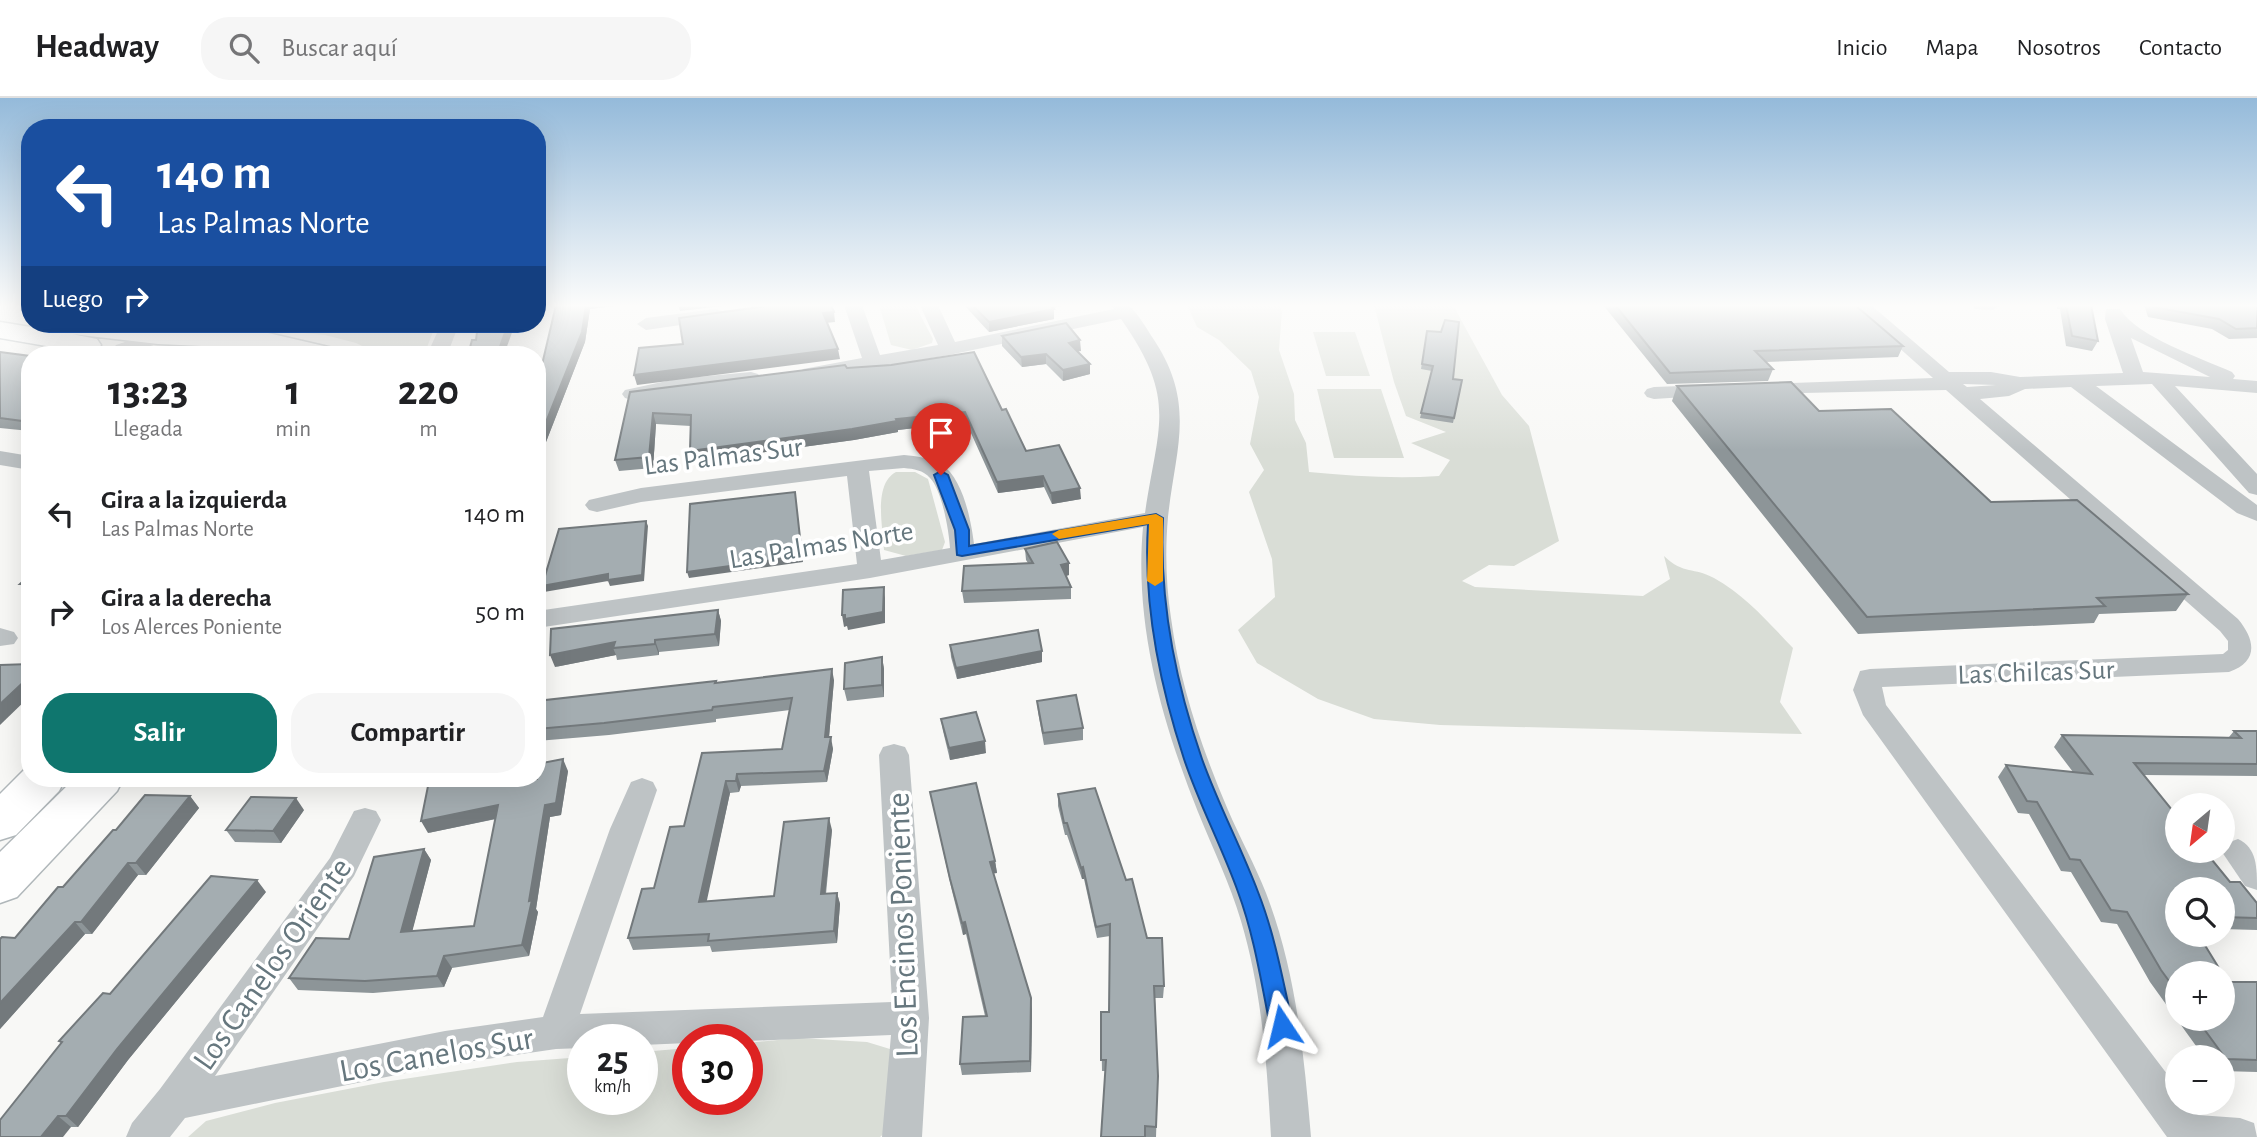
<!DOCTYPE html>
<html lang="es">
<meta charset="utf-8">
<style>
:root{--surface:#fff;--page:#f6f6f6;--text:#202124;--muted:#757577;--line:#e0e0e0;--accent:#0f766e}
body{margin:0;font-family:"Alegreya Sans",sans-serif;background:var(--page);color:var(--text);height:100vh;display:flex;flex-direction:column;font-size:26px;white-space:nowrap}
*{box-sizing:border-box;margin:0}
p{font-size:23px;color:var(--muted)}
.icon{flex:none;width:38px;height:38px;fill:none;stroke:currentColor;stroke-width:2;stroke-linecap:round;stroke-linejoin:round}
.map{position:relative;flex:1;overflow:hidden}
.side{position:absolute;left:21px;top:248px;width:525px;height:441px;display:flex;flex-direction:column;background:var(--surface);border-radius:28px;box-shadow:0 7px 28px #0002}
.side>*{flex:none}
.guide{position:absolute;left:21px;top:21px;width:525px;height:214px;border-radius:28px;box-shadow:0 7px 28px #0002;background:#1a4fa0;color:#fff;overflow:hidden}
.needle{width:46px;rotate:209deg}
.fabs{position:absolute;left:2165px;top:695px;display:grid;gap:14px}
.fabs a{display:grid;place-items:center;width:70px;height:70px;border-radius:50%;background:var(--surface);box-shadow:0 7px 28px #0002;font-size:35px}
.speed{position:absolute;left:567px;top:926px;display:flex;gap:14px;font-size:35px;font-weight:700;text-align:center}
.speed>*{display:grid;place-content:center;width:91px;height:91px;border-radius:50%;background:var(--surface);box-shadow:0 7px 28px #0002;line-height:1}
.speed small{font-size:18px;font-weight:400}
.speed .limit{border:10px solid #d22;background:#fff;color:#111}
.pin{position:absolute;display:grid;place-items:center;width:60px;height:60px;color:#fff;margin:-72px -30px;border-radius:50% 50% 50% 0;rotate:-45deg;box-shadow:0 0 7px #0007}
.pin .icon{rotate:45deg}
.me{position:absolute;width:77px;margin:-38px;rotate:350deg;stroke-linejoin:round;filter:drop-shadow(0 0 5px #0008)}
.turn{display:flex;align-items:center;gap:24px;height:147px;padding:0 21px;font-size:32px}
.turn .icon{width:91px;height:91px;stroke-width:2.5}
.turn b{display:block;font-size:49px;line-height:60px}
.then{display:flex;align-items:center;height:66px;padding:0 21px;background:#0003;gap:14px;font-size:26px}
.eta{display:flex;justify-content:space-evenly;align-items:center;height:119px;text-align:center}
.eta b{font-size:42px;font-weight:700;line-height:49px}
.cta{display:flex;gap:14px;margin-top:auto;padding:14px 21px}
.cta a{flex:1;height:80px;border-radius:28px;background:var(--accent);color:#fff;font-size:28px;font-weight:700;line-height:80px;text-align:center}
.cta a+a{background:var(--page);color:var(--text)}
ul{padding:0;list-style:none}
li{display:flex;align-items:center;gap:21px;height:98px;padding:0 21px}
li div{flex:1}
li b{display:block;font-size:26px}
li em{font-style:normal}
header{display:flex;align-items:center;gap:42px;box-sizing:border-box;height:98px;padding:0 35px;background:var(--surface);border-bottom:2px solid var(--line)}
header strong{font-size:33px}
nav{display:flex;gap:38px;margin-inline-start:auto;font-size:24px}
.search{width:490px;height:63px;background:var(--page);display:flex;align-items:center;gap:18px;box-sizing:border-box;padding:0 24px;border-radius:28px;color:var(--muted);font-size:26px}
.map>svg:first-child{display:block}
</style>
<header>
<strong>Headway</strong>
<div class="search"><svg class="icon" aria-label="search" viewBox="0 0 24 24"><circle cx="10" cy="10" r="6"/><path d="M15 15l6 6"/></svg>Buscar aquí</div>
<nav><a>Inicio</a><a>Mapa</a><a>Nosotros</a><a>Contacto</a></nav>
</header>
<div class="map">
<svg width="2257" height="1039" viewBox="0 0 2257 1039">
<rect width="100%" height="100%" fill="#f8f8f6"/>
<g fill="#d9ddd6">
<path d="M879,207H915L933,241L932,245L912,252L891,247Z"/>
<path d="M1187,207H1279L1282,213L1279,252L1294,296L1295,322L1306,345L1309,374C1353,378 1395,381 1439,378L1450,362L1411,345L1446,334L1406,318L1394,284L1374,207H1453L1502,297L1529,328L1559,443L1514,468L1489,467L1462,483L1475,489L1643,498L1670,481L1664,458C1684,477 1694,469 1714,480C1746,498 1768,524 1793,550L1780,604L1802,636L1440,627L1374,621L1318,601L1257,565L1238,532L1275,499L1272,461L1249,394L1264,372L1250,346L1259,299L1251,273L1219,242L1197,229Z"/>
<path d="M249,226H436L424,257H381L356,245L325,237L239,229Z"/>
<path d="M1313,234H1355L1370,278H1326Z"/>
<path d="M172,246L266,251L292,257H247L168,249Z"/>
<path d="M1317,291H1381L1404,360H1334Z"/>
<path d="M896,374H915L928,381L945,444L942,452L906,458L884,452C883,430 873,386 896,374Z"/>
<path d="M799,940L867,944L890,951L888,1032L880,1039H188L206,1023L275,1005L384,984L517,964L583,959V1001H642V954L688,950V1001H747V945Z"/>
</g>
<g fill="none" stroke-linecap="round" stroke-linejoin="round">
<g stroke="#b0b7ba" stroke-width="3">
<g id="secondary">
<path d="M0,224L49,232L44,226H125L268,235L337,251L341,257H292L268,251L158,246L72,236L97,241L101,247L97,253L87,255L0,240Z"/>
<path d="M27,669H30V681H65L59,693L16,737L0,742V696Z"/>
<path d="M74,681H123L117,693L17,799L0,805V754Z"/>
</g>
</g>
<g fill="#bec3c5" fill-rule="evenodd">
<path d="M844,207H862L880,257L938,247L920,207H938L955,244L1114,211L1111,207H1129C1139,217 1148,233 1156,245C1196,308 1175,352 1168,419C1165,453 1166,487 1171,520C1180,587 1202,651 1228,712C1240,740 1255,767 1266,795C1296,873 1304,956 1311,1039H1271C1267,967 1262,893 1241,823C1230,786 1213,751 1198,714C1162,624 1134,527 1143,429L870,480L537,530V513L857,466L847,378L641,404L597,414L589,412L585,407L589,402L641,390L904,357C917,358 930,360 941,366C963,380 971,422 974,446L1145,415C1158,326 1178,302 1121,221L949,257L810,281L803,279L800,275L803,271L862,260ZM904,370C914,371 923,372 930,380C942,392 949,433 950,450L881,462L869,373Z"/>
<path d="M1851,207H1871L1949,274H1991L2020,279L2123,275L2105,221L2106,211H2120C2137,239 2201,260 2232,274L2235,278L2233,281L2257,283V295L2175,288L2257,376V397L2249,395L2152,286L2096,288L2257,407V423L2237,415L2071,289L2025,291L2009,298L1980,301L2238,521C2257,544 2257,564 2229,574L1882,589L1886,607L2177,989V1004H2189L2198,1017L2240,1020L2254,1025L2257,1039H2167L1863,617L1853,592L1860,573L1870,571L2223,556L2228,552V543L2220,533L1946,292L1753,296L1750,292L1753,288L1760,286L1933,280ZM2131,240L2210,279L2143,274ZM1963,286L1996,287L1967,289Z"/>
<path d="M1972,207H2002L1993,212L1975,211Z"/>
<path d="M715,211L722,213L724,217L722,221L646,232L637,226L646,220Z"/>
<path d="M179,226H206L204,230L130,255H116L113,251L116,247Z"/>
<path d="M441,226H459L447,257H427Z"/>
<path d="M751,274L758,276L761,280L758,284L676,293L632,302L625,300L622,296L625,292L676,281Z"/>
<path d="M1708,287L1715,289L1718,293L1715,297L1654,301L1647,299L1644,295L1647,291L1654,289Z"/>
<path d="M0,353L30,358V372L0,367Z"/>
<path d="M0,530L14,534L18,540L14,546L0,548Z"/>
<path d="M894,646L905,649L909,657L929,920L922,1039H882L891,937L747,943L688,942V945L642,947V942H583V950L556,951L445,967L185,1020L170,1039H126L132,1025L160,991L330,760L354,713L365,710L376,713L381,722L354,778L215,978L445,933L543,919L610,731L631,684L642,680L653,684L657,692L580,916L892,904L879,657L883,649Z"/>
<path d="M2238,741C2257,750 2257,769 2257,792L2245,788L2222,754L2227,745Z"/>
</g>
<use href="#secondary" fill="#fff" fill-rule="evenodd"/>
</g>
<g fill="#8d9598">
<path d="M556,207H622L590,211L585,244L546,344L537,342V288Z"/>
<path d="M964,207H1061V208L1053,210L1054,221L989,234Z"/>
<path d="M1603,207H1855L1903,248L1898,259L1765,264L1773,271L1768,283L1667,286Z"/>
<path d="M2057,207H2091L2098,243L2092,253L2066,248L2060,211H2057Z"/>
<path d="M2144,207H2257V240L2229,241L2212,231L2148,219Z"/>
<path d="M1427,233L1453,281L1462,282L1453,325L1420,320L1432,273L1421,271Z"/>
<path d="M1002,238L1081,253H1078L1090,276L1063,283L1046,266L1022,269L1002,248Z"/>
<path d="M0,254L30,258V333L0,330Z"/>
<path d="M847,270L1002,312L1026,353L1081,401L1052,406L1044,389L998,395L966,324L898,332V334L854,342L693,364L690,353L691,328L656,326L653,370L619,373L615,362L630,294Z"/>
<path d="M1677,288L1819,313L1991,404L2188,496L2176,513L2099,516L2094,525L1858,536L1672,303Z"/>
<path d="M1025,451L1069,465V477L1066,478L1071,489V501L964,505L962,493L1028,465L1026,462Z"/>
<path d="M30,477V497H29L20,486Z"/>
<path d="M718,512L721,523L719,548L659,554V557L617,562L616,557L555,569Z"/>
<path d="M950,547L1042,553V564L957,581L951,559Z"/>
<path d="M882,559L884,571V599L847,603L844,591Z"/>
<path d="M834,582L829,639L833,651L827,684L741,688L739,694L730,695L706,803L774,798L832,732L826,796L837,795L840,806L837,845L712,854L710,848L633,852L628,840L654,790L684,728L702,655L782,651L790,612L716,621V624L609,637L537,643V603L716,585Z"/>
<path d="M1037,603L1083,630V642L1044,647L1038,614Z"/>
<path d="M941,621L986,655L950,662L943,633Z"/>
<path d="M2234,633H2257V678L2144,677L2230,784L2257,805V832L2222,831V791H2177V920H2222L2227,884H2257V974L2222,973V959H2204L2150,884L2117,826L2101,824L2071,774L2061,773L2029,716L2018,715L1998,679L2006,667L2073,674L2054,649L2062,637L2229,639Z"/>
<path d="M568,673L561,717L550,719L536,811L538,814L529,858L452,870L444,889L373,895L298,892L289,880L349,841L424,751L431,762L412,833L474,828L496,721L428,735Z"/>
<path d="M930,694L995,763L997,775H993L1032,912L1031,974L962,977L960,966L985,918L966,836L963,837L952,793Z"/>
<path d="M1058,696L1126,782L1164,888L1163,900H1155L1158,978L1156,1039H1101L1106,973H1102L1101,914H1109L1110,838L1097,840L1084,781H1082L1067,737H1065L1058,708Z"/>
<path d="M190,698L199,710L146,777H138L92,836H85L0,931V841L15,840L116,732Z"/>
<path d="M304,712L281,745L235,744L226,732Z"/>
<path d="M266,794L128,962L78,1029H71L0,1039L61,945L59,943L110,896Z"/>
</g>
<g fill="#73797c">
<path d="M586,207H622L590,211L585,244L546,344L542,334Z"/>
<path d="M678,207H731L680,213Z"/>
<path d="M1046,207H1061V208L1046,211Z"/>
<path d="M1054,211V221L989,234V224Z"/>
<path d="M834,214L835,224L825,225L823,215Z"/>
<path d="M508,226H515L504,257H497Z"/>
<path d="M1080,242L1081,253L1069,255V245Z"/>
<path d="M838,251L840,261L637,287L634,277Z"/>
<path d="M1046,256V266L1022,269L1021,259Z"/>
<path d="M1090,266V276L1063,283V272Z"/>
<path d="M965,314L966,324L898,332V334L854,342L693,364L690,353L896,321Z"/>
<path d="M653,315L656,326L653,370L649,359Z"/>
<path d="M1043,378L1044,389L998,395L997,384Z"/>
<path d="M1080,390L1081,401L1052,406L1051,395Z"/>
<path d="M795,394L803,464L689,480L687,474Z"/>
<path d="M646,423L648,428L644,483L610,488L608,483L544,494L542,488Z"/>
<path d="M1069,465V477L1061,479V467Z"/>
<path d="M884,489L885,500V525L848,532L847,528L844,529L842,517Z"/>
<path d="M718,512L721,523L719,548L715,536Z"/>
<path d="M655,542L659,554V557L655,546Z"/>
<path d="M615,544L613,550L616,557L555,569L550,557Z"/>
<path d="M1042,553V564L957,581L956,570Z"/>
<path d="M882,559L884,571V599L882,587Z"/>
<path d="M832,571L834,582L828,651L825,639Z"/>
<path d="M30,578V598L0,627V606Z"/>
<path d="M831,639L833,651L827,684L824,673Z"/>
<path d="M985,643L986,655L950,662L949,650Z"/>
<path d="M563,661L568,673L561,717L550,719L536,811L538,814L529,858L522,847L545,707Z"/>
<path d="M737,676L741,688L739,694L736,683Z"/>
<path d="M726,683L730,695L704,816L699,804Z"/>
<path d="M190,698L199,710L146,777L136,765Z"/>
<path d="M296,700L304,712L281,745L273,733Z"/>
<path d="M498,707L504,719L428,735L421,723Z"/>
<path d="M829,720L832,732L824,808L821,796Z"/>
<path d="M424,751L431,762L409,846L401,834Z"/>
<path d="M995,763L997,775L991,776L990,764Z"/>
<path d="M128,765L138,777L92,836L81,824Z"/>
<path d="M1083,769L1084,781H1082L1081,770Z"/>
<path d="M257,782L266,794L128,962L78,1029L66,1018L117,951Z"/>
<path d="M837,795L840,806L837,845L834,833Z"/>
<path d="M75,824L85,836L0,931V905Z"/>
<path d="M965,824L966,836L963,837L962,825Z"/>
<path d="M444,858L452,870L444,889L437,878Z"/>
<path d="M1031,900L1032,912L1031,974L1030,963Z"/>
<path d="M58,1018L71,1029L63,1039H41Z"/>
</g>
<g fill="#a4adb1" stroke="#73797c" stroke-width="2">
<path d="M556,207H586L582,234L542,334L537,332V288Z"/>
<path d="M774,207H831L834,214L823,215L838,251L634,277L639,250L683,246L679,220Z"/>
<path d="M972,207H1050L1054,211L989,224Z"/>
<path d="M1615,207H1855L1903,248L1755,253L1773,271L1670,275Z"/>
<path d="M2066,207H2091L2098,243L2072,238Z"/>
<path d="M2153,207H2257V230L2236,231L2219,221L2153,209Z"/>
<path d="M1445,222L1459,224L1453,281L1462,282L1454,320L1421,315L1433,268L1422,266L1427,233L1441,234Z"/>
<path d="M1066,225L1080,242L1069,245L1090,266L1063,272L1046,256L1021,259L1002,238Z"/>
<path d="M478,226H508L497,257H468L472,242H476Z"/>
<path d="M0,254L30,258V324L0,320Z"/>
<path d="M974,254L1002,312L1006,311L1026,353L1059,347L1080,390L1051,395L1043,378L997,384L965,314L896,321L897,323L852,331L690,353L691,317L653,315L649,359L615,362L630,294L845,267L847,270L891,267Z"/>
<path d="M1791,284L1819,313L1891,311L1991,404L2077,402L2188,496L2097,500L2105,508L1867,519L1677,288Z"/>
<path d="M795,394L802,458L687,474L690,406Z"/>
<path d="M646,423L642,477L608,482V476L542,488L559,431Z"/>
<path d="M1057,444L1069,465L1061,467L1071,489L962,493L964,468L1033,465L1025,451Z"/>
<path d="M30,477V486H20Z"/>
<path d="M884,489L883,514L845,521V517H842L843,492Z"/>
<path d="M718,512L715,536L655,542V546L613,550L615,544L550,557L551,531Z"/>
<path d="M1038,532L1042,553L956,570L950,547Z"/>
<path d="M882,559V587L844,591L845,565Z"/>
<path d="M30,566V578L0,606V567Z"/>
<path d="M832,571L825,639H831L824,673L737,676L736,683H726L699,804L774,798L784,724L829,720L821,796L837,795L834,833L708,843L709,836L628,840L642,791L654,790L670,729L684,728L702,655L782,651L792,600L713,609L712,612L604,625L537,631V603L716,583L715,585Z"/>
<path d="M1076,597L1083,630L1043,635L1037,603Z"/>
<path d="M976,614L985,643L949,650L941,621Z"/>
<path d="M2234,633H2257V666L2134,665L2177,718V752H2204L2230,784H2240L2257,805V820L2222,819V791H2177V836H2198L2222,875H2177V894L2161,872L2127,814L2111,812L2080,762L2070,761L2037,704L2027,703L2006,667L2092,676L2062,637L2241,640Z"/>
<path d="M563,661L556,705L545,707L529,803L532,802L522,847L444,858L437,878L365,883L289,880L316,840L349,841L374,759L424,751L401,834L474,828L498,707L421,723L428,688L463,681H537V666Z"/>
<path d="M976,685L995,763L990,764L1031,900L1030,963L960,966L963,919L987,918L965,824L962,825L950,781L930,694Z"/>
<path d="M1095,690L1126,782L1132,781L1147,840H1162L1164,888H1154L1158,978L1156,1029L1145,1028V1039H1101L1106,962H1101V914H1109L1110,826L1096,829L1083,769L1081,770L1067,725H1064L1058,696Z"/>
<path d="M145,697L190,698L136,765H128L81,824H75L0,905V841L2,839L15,840L58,789H63L113,732H116Z"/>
<path d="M251,699L296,700L273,733L226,732Z"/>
<path d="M211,778L257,782L117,951L66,1018H58L41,1039H0V1022L62,944L59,943L103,895L110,896Z"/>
<path d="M2222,876L2227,884H2257V962L2226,961L2196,920H2222Z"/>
</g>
<linearGradient id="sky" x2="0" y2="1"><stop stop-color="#94bada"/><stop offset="0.59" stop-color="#fcfcfb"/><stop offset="1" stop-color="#fcfcfb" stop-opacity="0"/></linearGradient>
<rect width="2257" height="352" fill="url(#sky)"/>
<path fill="#1a73e8" stroke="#114b97" stroke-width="2" d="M941,373L948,377L969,432V448L1156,416L1163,420C1159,503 1175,583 1202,661C1218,706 1241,749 1258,794C1275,837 1283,883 1293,928L1289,935L1282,938L1274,935L1270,928C1261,883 1254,837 1238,794C1222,749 1199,706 1184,661C1159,585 1143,507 1148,426L962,458L957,457L955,432L934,377Z"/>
<path fill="#f59e0b" d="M1156,416L1163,420V483L1155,488L1147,483L1149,426L1059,441L1052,436L1059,432Z"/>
<g text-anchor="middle" stroke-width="7" stroke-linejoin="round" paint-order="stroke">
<g font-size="28" fill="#66777e" stroke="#fff">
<text transform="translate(723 357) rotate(-7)" y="10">Las Palmas Sur</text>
<text transform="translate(821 446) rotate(-9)" y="10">Las Palmas Norte</text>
<text transform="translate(2036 573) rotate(-2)" y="10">Las Chilcas Sur</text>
</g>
<g font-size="33" fill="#66777e" stroke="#fff">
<text transform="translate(901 827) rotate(-92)" y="12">Los Encinos Poniente</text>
<text transform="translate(271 865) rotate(-55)" y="12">Los Canelos Oriente</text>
<text transform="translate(436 955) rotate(-10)" y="12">Los Canelos Sur</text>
</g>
</g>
</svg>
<div class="fabs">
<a><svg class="needle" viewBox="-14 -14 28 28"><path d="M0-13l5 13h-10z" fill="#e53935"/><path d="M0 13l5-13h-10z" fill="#757577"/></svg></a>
<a><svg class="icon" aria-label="search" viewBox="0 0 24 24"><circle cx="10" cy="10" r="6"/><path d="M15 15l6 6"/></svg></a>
<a>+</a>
<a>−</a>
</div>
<div class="speed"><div>25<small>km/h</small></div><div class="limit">30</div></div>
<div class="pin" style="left:941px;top:377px;background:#d93025"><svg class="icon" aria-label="arrive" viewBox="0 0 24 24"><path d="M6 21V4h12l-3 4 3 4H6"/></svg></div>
<svg class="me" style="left:1282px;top:928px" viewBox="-20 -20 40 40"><path d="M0-17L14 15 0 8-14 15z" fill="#1a73e8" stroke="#fff" stroke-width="4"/></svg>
<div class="guide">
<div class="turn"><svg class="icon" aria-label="left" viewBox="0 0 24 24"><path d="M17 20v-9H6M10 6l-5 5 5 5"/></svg><div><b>140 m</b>Las Palmas Norte</div></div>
<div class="then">Luego<svg class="icon" aria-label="right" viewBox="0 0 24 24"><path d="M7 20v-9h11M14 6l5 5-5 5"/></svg></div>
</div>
<section class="side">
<div class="eta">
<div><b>13:23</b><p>Llegada</p></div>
<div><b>1</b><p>min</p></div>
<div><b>220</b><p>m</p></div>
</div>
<ul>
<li><svg class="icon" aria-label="left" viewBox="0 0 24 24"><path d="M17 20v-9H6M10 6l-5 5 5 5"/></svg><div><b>Gira a la izquierda</b><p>Las Palmas Norte</p></div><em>140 m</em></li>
<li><svg class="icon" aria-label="right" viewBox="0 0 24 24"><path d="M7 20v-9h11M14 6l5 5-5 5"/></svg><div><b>Gira a la derecha</b><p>Los Alerces Poniente</p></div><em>50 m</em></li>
</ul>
<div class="cta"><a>Salir</a><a>Compartir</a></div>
</section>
</div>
